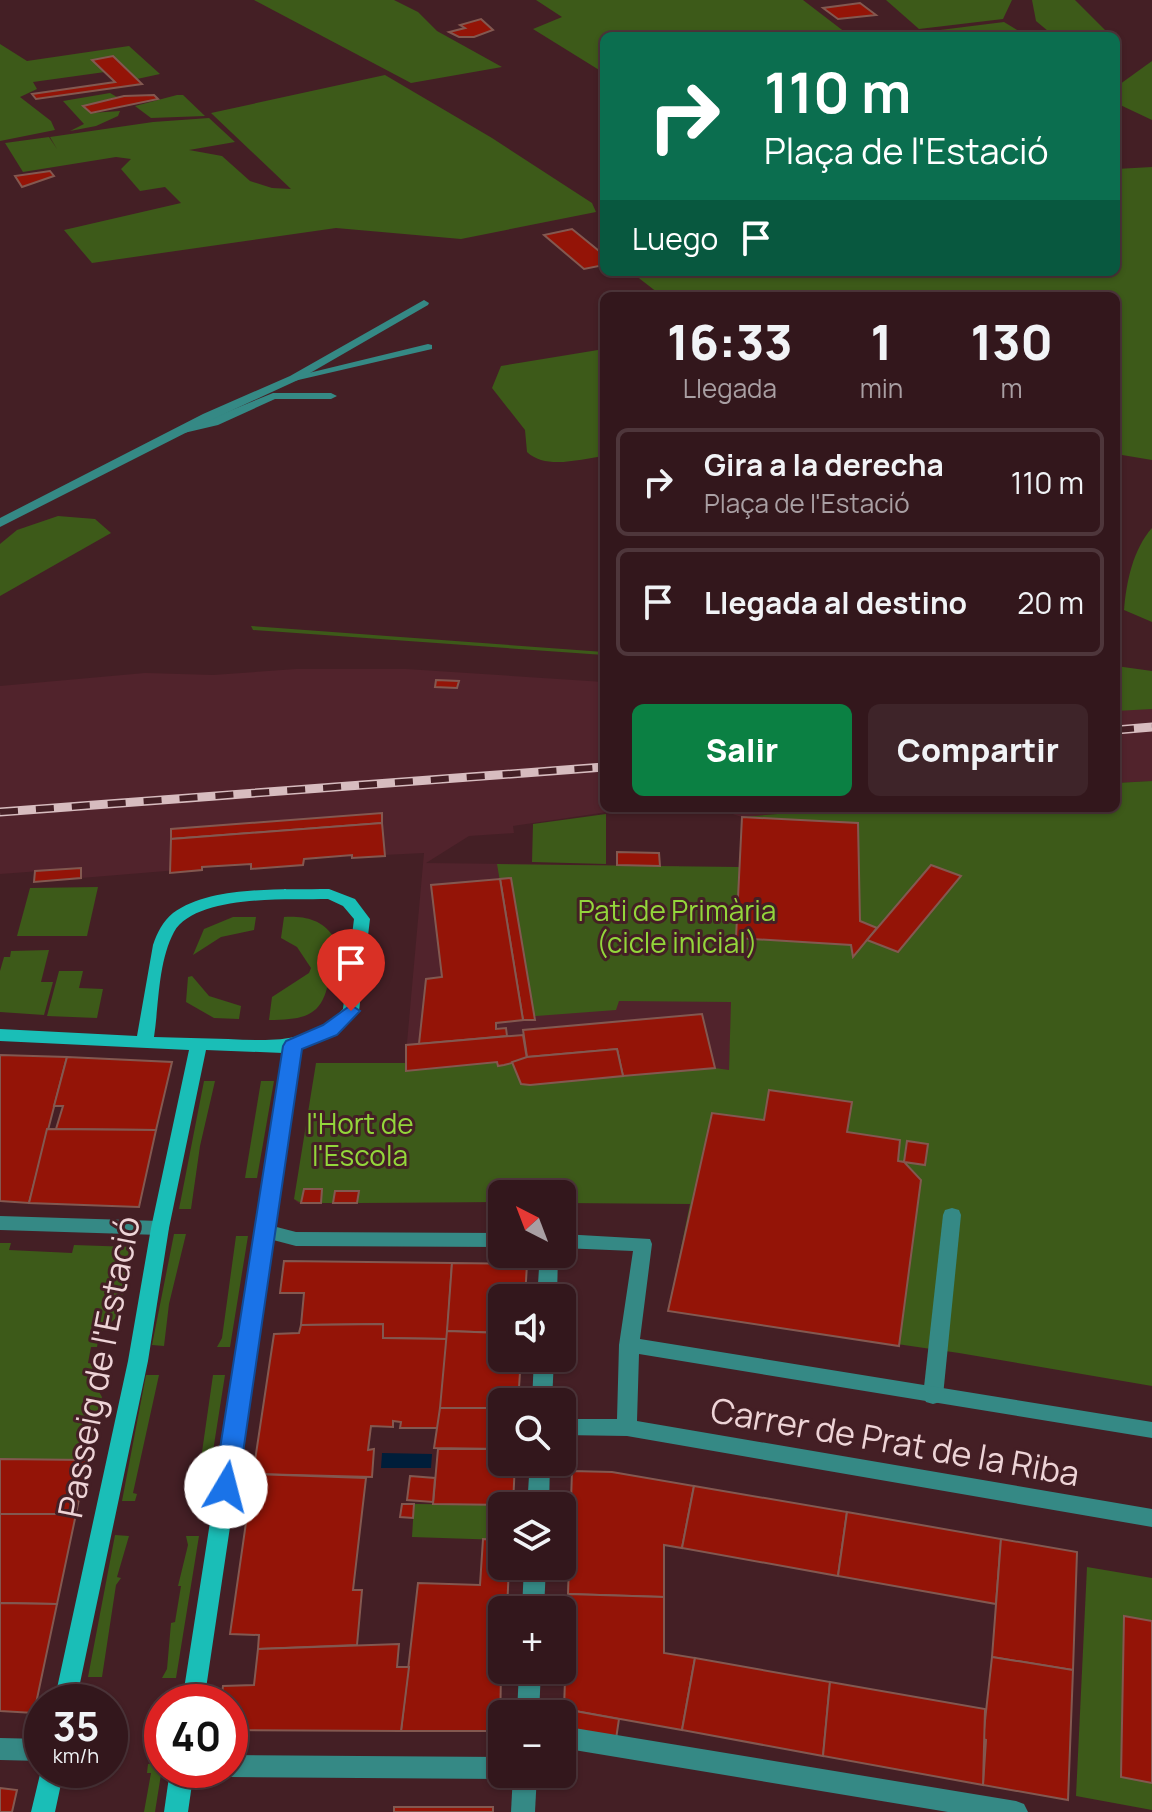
<!DOCTYPE html>
<html lang="es">
<meta charset="utf-8">
<style>
:root{--surface:#33171c;--page:#3e2429;--text:#f1f3f6;--muted:#a99fa3;--line:#4e363b;--accent:#0b8043}
body{margin:0;font-family:Manrope,sans-serif;background:var(--page);color:var(--text);height:100vh;display:flex;flex-direction:column;font-size:30px;white-space:nowrap}
*{box-sizing:border-box;margin:0}
p{font-size:26px;color:var(--muted)}
.icon{flex:none;width:44px;height:44px;fill:none;stroke:currentColor;stroke-width:2;stroke-linecap:round;stroke-linejoin:round}
.map{position:relative;flex:1;overflow:hidden}
.side{position:absolute;left:600px;top:292px;width:520px;height:520px;display:flex;flex-direction:column;background:var(--surface);border-radius:12px;box-shadow:0 2px 6px #0004,0 0 0 2px var(--line)}
.side>*{flex:none}
.banner{position:absolute;left:600px;top:32px;width:520px;height:244px;border-radius:12px;box-shadow:0 2px 6px #0004,0 0 0 2px var(--line);background:#0b6e4f;color:#fff;overflow:hidden}
.needle{width:52px;rotate:318deg}
.tools{position:absolute;left:488px;top:1180px;display:grid;gap:16px}
.tools a{display:grid;place-items:center;width:88px;height:88px;border-radius:12px;background:var(--surface);box-shadow:0 2px 6px #0004,0 0 0 2px var(--line);font-size:40px}
.speed{position:absolute;left:24px;top:1684px;display:flex;gap:16px;font-size:40px;font-weight:700;text-align:center}
.speed>*{display:grid;place-content:center;width:104px;height:104px;border-radius:50%;background:var(--surface);box-shadow:0 2px 6px #0004,0 0 0 2px var(--line);line-height:1}
.speed small{font-size:20px;font-weight:400}
.speed .limit{border:12px solid #d22;background:#fff;color:#111}
.pin{position:absolute;display:grid;place-items:center;width:68px;height:68px;color:#fff;margin:-82px -34px;border-radius:50% 50% 50% 0;rotate:-45deg;box-shadow:0 0 8px #0007}
.pin .icon{rotate:45deg}
.me{position:absolute;width:88px;margin:-44px;rotate:8deg;stroke-linejoin:round;filter:drop-shadow(0 0 6px #0008)}
.turn{display:flex;align-items:center;gap:28px;height:168px;padding:0 32px;font-size:36px}
.turn .icon{width:104px;height:104px;stroke-width:2.5}
.turn b{display:block;font-size:56px;line-height:68px}
.then{display:flex;align-items:center;height:76px;padding:0 32px;background:#0003;gap:16px;font-size:30px}
.eta{display:flex;justify-content:space-evenly;align-items:center;height:136px;text-align:center}
.eta b{font-size:48px;font-weight:800;line-height:56px}
.primary-button{display:flex;gap:16px;margin-top:auto;padding:16px 32px}
.primary-button a{flex:1;height:92px;border-radius:12px;background:var(--accent);color:#fff;font-size:32px;font-weight:800;line-height:92px;text-align:center}
.primary-button a+a{background:var(--page);color:var(--text)}
ul{padding:0;list-style:none}
li{display:flex;align-items:center;gap:24px;height:108px;margin:0 16px 12px;padding:0 16px;border:4px solid var(--line);border-radius:12px}
li div{flex:1}
li b{display:block;font-size:30px}
li em{font-style:normal}
.map>svg:first-child{display:block}
</style>
<div class="map">
<svg width="1152" height="1812" viewBox="0 0 1152 1812">
<rect width="100%" height="100%" fill="#441f25"/>
<g fill="#51232c">
<path d="M296,669H406L604,682V808H634L513,826L514,833L469,836L426,863L679,866L732,1000L729,1071L562,1203V1194H502V1202L333,1203H298L294,1199L405,1065L424,853L304,859L303,865L251,869V864L81,878V868L0,874V686L145,673L213,675Z"/>
<path d="M1116,707L1152,708V781L1116,783Z"/>
<path d="M713,808H850L742,817Z"/>
</g>
<g fill="#3d5a19">
<path d="M254,0H394L418,12L437,31L502,67L411,83Z"/>
<path d="M536,0H803L850,36H604V73L533,29L562,17Z"/>
<path d="M886,0H1012L1003,19L919,29Z"/>
<path d="M1032,0H1075L1111,36H1054L1036,21Z"/>
<path d="M1004,22L1027,36H892Z"/>
<path d="M0,44L27,61L129,46L160,74L137,79L112,56L93,60L105,72L33,82L37,89L20,97L51,121L55,130L0,141Z"/>
<path d="M1152,61V120L1116,103V87Z"/>
<path d="M385,75L492,138L592,203L596,212L461,239L336,228L92,263L64,230L181,203L165,187L140,191L121,169L131,159L116,157L23,172L5,143L49,137L57,149L50,137L153,122L209,118L235,142L189,150L222,156L250,181L272,188L291,189L211,113Z"/>
<path d="M110,93L117,97L83,106L91,113L120,111L118,116L96,126L70,131L84,124L63,101Z"/>
<path d="M177,95H183L205,116L151,118L135,106Z"/>
<path d="M1152,167V460L1116,454V296H662L631,272H1116V169Z"/>
<path d="M604,349V456C580,459 546,470 527,452L525,430L492,388L501,366Z"/>
<path d="M58,516L95,519L111,533L0,596V544L17,530Z"/>
<path d="M1152,528V622L1124,610C1126,583 1133,549 1152,528Z"/>
<path d="M251,626L604,652V655L253,630Z"/>
<path d="M1116,666L1152,671V709L1116,711Z"/>
<path d="M1152,781V1386L959,1353L668,1311L690,1204L562,1203V1194H502V1202L357,1203L358,1191H335L333,1203H321L322,1189L301,1203L294,1199L316,1063H405L406,1045L523,1035L527,1057L617,1049L623,1076L715,1068L729,1070L731,1002L619,1001L616,1010L523,1017L497,864L739,867L742,817L850,808H1116V783Z"/>
<path d="M606,814V864L532,862L533,824Z"/>
<path d="M98,887L87,936H17L30,888Z"/>
<path d="M233,917H256L254,930L221,937L193,955L204,929Z"/>
<path d="M284,917C304,916 321,919 333,936C335,946 333,957 331,967C325,1011 315,1020 269,1020L272,997L309,973L311,968L297,947L281,938Z"/>
<path d="M49,950L41,982H53L44,1015L0,1012V971L4,957H10L11,951Z"/>
<path d="M59,971H83L79,988L103,989L97,1018L47,1016Z"/>
<path d="M192,976L209,996L241,1006L239,1019L214,1018L186,1002L188,977Z"/>
<path d="M204,1081H215L200,1146L191,1209H179Z"/>
<path d="M261,1081H274L257,1178H245Z"/>
<path d="M174,1234H186L169,1304L164,1346L152,1345Z"/>
<path d="M236,1236H248L230,1347H217L222,1338Z"/>
<path d="M0,1243H11L9,1250L72,1253L74,1245L132,1247L119,1315L99,1334L97,1347H91L88,1363L94,1364L90,1376L102,1397L87,1460L0,1459Z"/>
<path d="M146,1375H159L133,1493L137,1494L135,1501H122Z"/>
<path d="M213,1375H225L205,1502H191L196,1494Z"/>
<path d="M414,1504L510,1505L502,1506V1540L412,1537Z"/>
<path d="M115,1535L129,1536L117,1577L121,1578L116,1585L102,1677H88Z"/>
<path d="M186,1536H199L176,1678H162L167,1669L171,1623L175,1622L181,1586H178L188,1545Z"/>
<path d="M1087,1567L1152,1578V1810L1076,1796Z"/>
<path d="M156,1716H162V1768L155,1812H144L151,1773H147L148,1764H152L158,1726L154,1725Z"/>
</g>
<path fill="#001e3a" d="M382,1453L432,1454L431,1468H381Z"/>
<g fill="#941407" stroke="#835850" stroke-width="2">
<path d="M860,3L876,15L838,19L823,8Z"/>
<path d="M481,19L493,30L474,37H459L449,32L465,28L460,25Z"/>
<path d="M113,56L142,84L36,99L32,94L115,82L92,60Z"/>
<path d="M154,95L158,99L91,113L83,106L124,96Z"/>
<path d="M50,171L54,176L22,187L15,176Z"/>
<path d="M572,229L604,255V265L584,269L544,235Z"/>
<path d="M436,680L459,681L457,688L435,687Z"/>
<path d="M382,813V823L171,839V829Z"/>
<path d="M742,817L858,823L860,921L877,928L853,957L851,945L736,938Z"/>
<path d="M382,823L385,856L352,858V855L304,859L303,865L251,869V864L202,867V870L170,873L171,839Z"/>
<path d="M617,852L659,853L660,866L617,865Z"/>
<path d="M931,865L961,876L898,952L867,940Z"/>
<path d="M81,868V878L34,882L35,871Z"/>
<path d="M511,878L535,1020H523L500,879Z"/>
<path d="M500,879L523,1020L496,1023V1029L506,1028L507,1036L419,1044L426,979L442,977L431,885Z"/>
<path d="M702,1014L715,1068L623,1076L617,1049L527,1057L523,1030Z"/>
<path d="M523,1035L527,1059L504,1065L498,1066L497,1062L406,1071V1045Z"/>
<path d="M617,1049L623,1076L530,1085L521,1084L512,1062L527,1057Z"/>
<path d="M0,1055L67,1057L29,1203L0,1201Z"/>
<path d="M67,1057L172,1062L156,1130L56,1129L63,1106H54Z"/>
<path d="M769,1090L852,1102L847,1132L900,1140L898,1161L904,1162L907,1141L928,1144L925,1165L904,1162L921,1180L899,1346L668,1311L712,1113L764,1120Z"/>
<path d="M47,1129L156,1130L139,1207L29,1203Z"/>
<path d="M304,1189H322L321,1203H301Z"/>
<path d="M335,1191H359L357,1203H333Z"/>
<path d="M284,1261L452,1263L447,1339L383,1338V1324L301,1325L304,1293H280Z"/>
<path d="M452,1263L527,1264L525,1298H502V1333L447,1331Z"/>
<path d="M383,1324V1338L447,1339L439,1428H400L401,1422L393,1421V1427L371,1426L368,1450L374,1449L372,1477L253,1474L274,1334L299,1333L301,1325Z"/>
<path d="M447,1331L502,1333V1358H521L518,1402H502V1408H440Z"/>
<path d="M440,1408H502V1449L434,1448Z"/>
<path d="M438,1449H502V1462H515L513,1505L433,1504Z"/>
<path d="M0,1459L87,1460L76,1514H0Z"/>
<path d="M572,1471L612,1472L694,1486L682,1548L664,1545V1597L568,1594Z"/>
<path d="M253,1474L366,1478L353,1590H362L357,1645L258,1649L259,1635L230,1634Z"/>
<path d="M410,1476L435,1478L433,1502L407,1500Z"/>
<path d="M694,1486L847,1512L838,1576L682,1548Z"/>
<path d="M402,1504H414L413,1518L400,1517Z"/>
<path d="M847,1512L1001,1539L996,1604L838,1576Z"/>
<path d="M0,1514H76L57,1604L0,1603Z"/>
<path d="M483,1539L502,1540V1566H509L507,1610H502L500,1731H401L418,1583L480,1585Z"/>
<path d="M1001,1539L1077,1552L1073,1670L992,1657Z"/>
<path d="M568,1594L664,1597V1653L695,1658L682,1730L564,1709Z"/>
<path d="M0,1603L57,1604L34,1713L0,1711Z"/>
<path d="M1124,1616L1152,1621V1783L1121,1777Z"/>
<path d="M399,1644L397,1667H409L401,1731L230,1730V1702H221L223,1686L254,1685L258,1649Z"/>
<path d="M992,1657L1073,1670L1068,1800L983,1785L986,1740L983,1739Z"/>
<path d="M695,1658L830,1682L823,1756L682,1730Z"/>
<path d="M830,1682L985,1709L983,1785L823,1756Z"/>
<path d="M564,1709L619,1719L616,1739L564,1730Z"/>
<path d="M0,1788L17,1790L12,1812H0Z"/>
<rect x="394" y="1807" width="99" height="5"/>
</g>
<g fill="none" stroke-linecap="round" stroke-linejoin="round">
<g fill="#358985" fill-rule="evenodd">
<path d="M428,344L432,345V349L294,381L288,378Z"/>
<path d="M273,393H331L337,396L331,399H275L218,425L184,433L178,429L210,419Z"/>
<path d="M952,1208L959,1210L961,1215L943,1396L940,1402L933,1404L926,1402L923,1396L943,1215L945,1210Z"/>
</g>
<g fill="#358985" fill-rule="evenodd">
<path d="M424,300L429,303L428,305L298,380L211,420L0,527V518L203,414L290,376Z"/>
<path d="M0,1216L160,1221L167,1223L169,1228L167,1233L160,1235L0,1230Z"/>
<path d="M265,1224L296,1232L502,1233V1247L296,1246L258,1236L256,1231L258,1226Z"/>
<path d="M562,1234L650,1239L652,1244L640,1339L1152,1422V1438L639,1354L637,1421L1152,1509V1527L627,1436L562,1435V1419H617L619,1345L633,1251L562,1248Z"/>
<path d="M540,1254H558L557,1298H537Z"/>
<path d="M534,1358H554L552,1402H532Z"/>
<path d="M530,1462H550L549,1506H527Z"/>
<path d="M524,1566H546L544,1610H522Z"/>
<path d="M519,1670H541L539,1714H517Z"/>
<path d="M562,1726L1016,1801L1024,1804L1028,1812H948L562,1748Z"/>
<path d="M0,1738L42,1739V1761L0,1760Z"/>
<path d="M230,1755L502,1757V1774H511L502,1779L230,1777L222,1774L220,1770H230Z"/>
<path d="M513,1774H537L535,1812H511Z"/>
</g>
<g fill="#1abeb7" fill-rule="evenodd">
<path d="M329,889L355,899L370,919L359,1011L339,1032L301,1049L204,1702H182L283,1053L206,1050L169,1228L148,1361L76,1702H54L128,1361L151,1228L189,1050L0,1041V1029L137,1036L153,945C157,933 163,921 173,913C212,885 283,890 329,889ZM328,899L343,906L354,919L343,1009C310,1044 272,1041 228,1039C203,1038 178,1038 154,1037C159,1004 158,962 174,932C196,894 289,900 328,899Z"/>
<path d="M42,1766V1770H64L55,1812H31Z"/>
<path d="M170,1770H194L188,1812H164Z"/>
</g>
<g stroke="#d7bcbf" stroke-width="9">
<g id="rail">
<path d="M1116,730L1152,727"/>
<path d="M0,812L604,767"/>
</g>
</g>
<use href="#rail" stroke="#441f25" stroke-width="6" stroke-dasharray="18" stroke-linecap="butt"/>
</g>
<path fill="#1a73e8" stroke="#114b97" stroke-width="2" d="M351,1005L360,1011L337,1035L302,1049L238,1487L234,1494L226,1497L217,1494L214,1487L283,1046L286,1041L323,1025Z"/>
<g text-anchor="middle" stroke-width="6" stroke-linejoin="round" paint-order="stroke">
<g font-size="28" fill="#93d63b" stroke="#441f25">
<text x="677" y="921">Pati de Primària<tspan x="677" dy="32">(cicle inicial)</tspan></text>
<text x="360" y="1134">l'Hort de<tspan x="360" dy="32">l'Escola</tspan></text>
</g>
<g font-size="34" fill="#eed4d7" stroke="#441f25">
<text transform="translate(99 1367) rotate(-79)" y="12">Passeig de l'Estació</text>
<text transform="translate(895 1442) rotate(10)" y="12">Carrer de Prat de la Riba</text>
</g>
</g>
</svg>
<div class="tools">
<a><svg class="needle" viewBox="-14 -14 28 28"><path d="M0-13l5 13h-10z" fill="#e53935"/><path d="M0 13l5-13h-10z" fill="#a99fa3"/></svg></a>
<a><svg class="icon" aria-label="sound" viewBox="0 0 24 24"><path d="M4 9h4l5-4v14l-5-4H4zM17 9q2 3 0 6"/></svg></a>
<a><svg class="icon" aria-label="search" viewBox="0 0 24 24"><circle cx="10" cy="10" r="6"/><path d="M15 15l6 6"/></svg></a>
<a><svg class="icon" aria-label="layers" viewBox="0 0 24 24"><path d="M12 4l9 5-9 5-9-5zM3 14l9 5 9-5"/></svg></a>
<a>+</a>
<a>−</a>
</div>
<div class="speed"><div>35<small>km/h</small></div><div class="limit">40</div></div>
<div class="pin" style="left:351px;top:1011px;background:#d93025"><svg class="icon" aria-label="arrive" viewBox="0 0 24 24"><path d="M6 21V4h12l-3 4 3 4H6"/></svg></div>
<svg class="me" style="left:226px;top:1487px" viewBox="-20 -20 40 40"><circle r="19" fill="#fff"/><path d="M0-13L10 11 0 6-10 11z" fill="#1a73e8"/></svg>
<div class="banner">
<div class="turn"><svg class="icon" aria-label="right" viewBox="0 0 24 24"><path d="M7 20v-9h11M14 6l5 5-5 5"/></svg><div><b>110 m</b>Plaça de l'Estació</div></div>
<div class="then">Luego<svg class="icon" aria-label="arrive" viewBox="0 0 24 24"><path d="M6 21V4h12l-3 4 3 4H6"/></svg></div>
</div>
<section class="side">
<div class="eta">
<div><b>16:33</b><p>Llegada</p></div>
<div><b>1</b><p>min</p></div>
<div><b>130</b><p>m</p></div>
</div>
<ul>
<li><svg class="icon" aria-label="right" viewBox="0 0 24 24"><path d="M7 20v-9h11M14 6l5 5-5 5"/></svg><div><b>Gira a la derecha</b><p>Plaça de l'Estació</p></div><em>110 m</em></li>
<li><svg class="icon" aria-label="arrive" viewBox="0 0 24 24"><path d="M6 21V4h12l-3 4 3 4H6"/></svg><div><b>Llegada al destino</b></div><em>20 m</em></li>
</ul>
<div class="primary-button"><a>Salir</a><a>Compartir</a></div>
</section>
</div>
